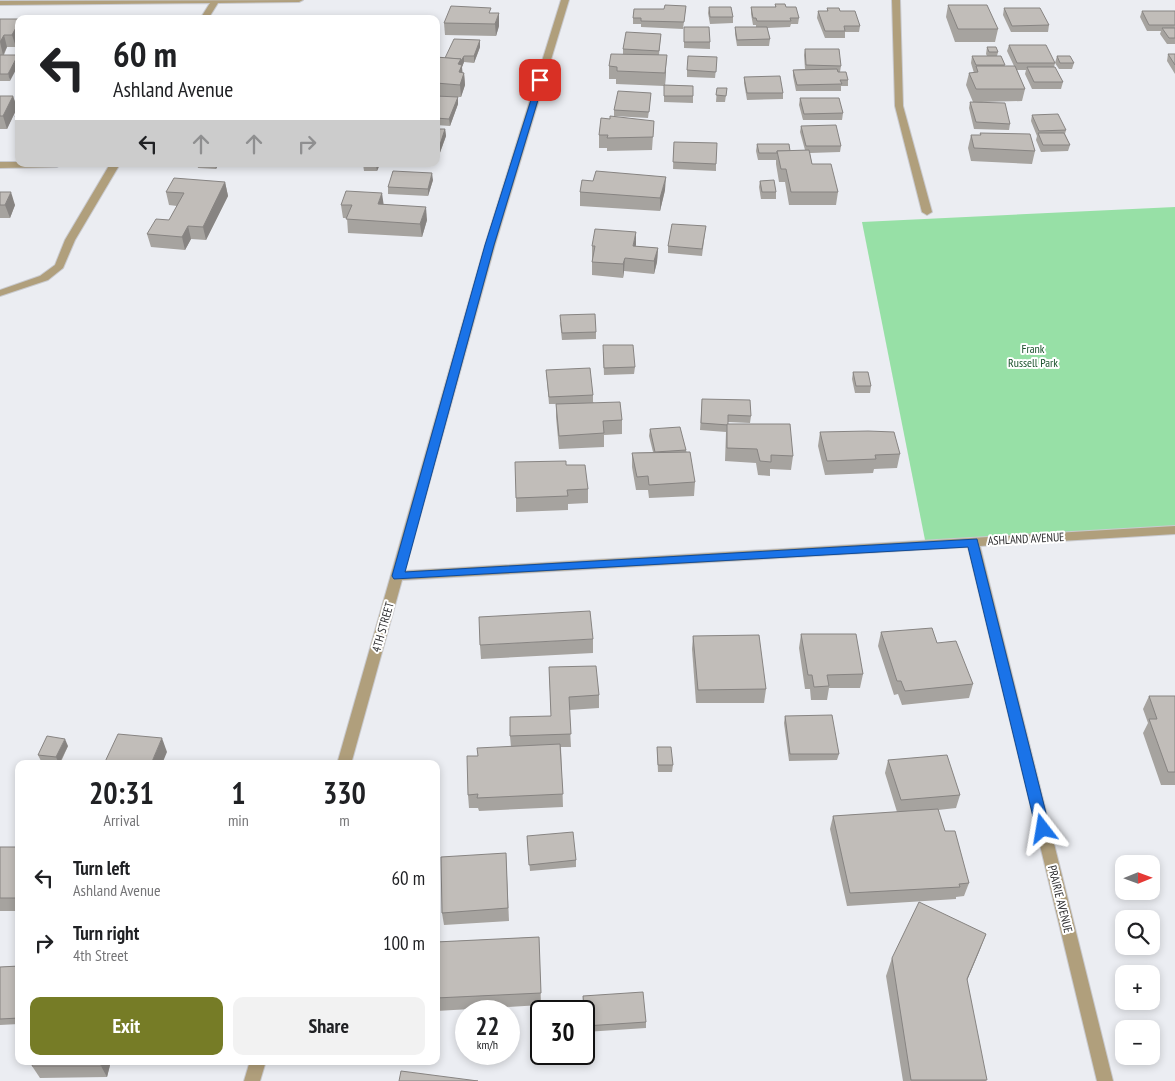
<!DOCTYPE html>
<meta charset="utf-8">
<style>
:root{--surface:#fff;--page:#f2f2f2;--text:#202124;--muted:#757577;--accent:#767c26}
body{margin:0;font-family:"PT Sans Narrow",sans-serif;background:var(--page);color:var(--text);height:100vh;display:flex;flex-direction:column;font-size:19px;white-space:nowrap}
*{box-sizing:border-box;margin:0}
p{font-size:16px;color:var(--muted)}
.icon{flex:none;width:28px;height:28px;fill:none;stroke:currentColor;stroke-width:2;stroke-linecap:round;stroke-linejoin:round}
.map{position:relative;flex:1;overflow:hidden}
.drawer{position:absolute;left:15px;top:760px;width:425px;height:305px;display:flex;flex-direction:column;background:var(--surface);border-radius:10px;box-shadow:0 2px 8px #0003}
.drawer>*{flex:none}
.banner{position:absolute;left:15px;top:15px;width:425px;height:152px;border-radius:10px;box-shadow:0 2px 8px #0003;background:#fff;color:var(--text);overflow:hidden}
.needle{width:32px;rotate:89deg}
.fabs{position:absolute;left:1115px;top:855px;display:grid;gap:10px}
.fabs a{display:grid;place-items:center;width:45px;height:45px;border-radius:10px;background:var(--surface);box-shadow:0 2px 8px #0003;font-size:25px}
.speed{position:absolute;left:455px;top:1000px;display:flex;gap:10px;font-size:25px;font-weight:700;text-align:center}
.speed>*{display:grid;place-content:center;width:65px;height:65px;border-radius:50%;background:var(--surface);box-shadow:0 2px 8px #0003;line-height:1}
.speed small{font-size:12px;font-weight:400}
.speed .limit{border:2px solid #111;border-radius:8px;background:#fff;color:#111}
.pin{position:absolute;display:grid;place-items:center;width:42px;height:42px;color:#fff;margin:-21px;border-radius:10px;box-shadow:0 2px 8px #0006}
.me{position:absolute;width:55px;margin:-28px;rotate:346deg;stroke-linejoin:round;filter:drop-shadow(0 0 4px #0008)}
.turn{display:flex;align-items:center;gap:18px;height:105px;padding:0 15px;font-size:22px}
.turn .icon{width:65px;height:65px;stroke-width:2.5}
.turn b{display:block;font-size:35px;line-height:42px}
.lanes{display:flex;align-items:center;height:48px;padding:0 15px;background:#0003;justify-content:center;gap:25px;direction:ltr}
.lanes .off{opacity:.35}
.eta{display:flex;justify-content:space-evenly;align-items:center;height:85px;text-align:center}
.eta b{font-size:30px;font-weight:600;line-height:35px}
.cta{display:flex;gap:10px;margin-top:auto;padding:10px 15px}
.cta a{flex:1;height:58px;border-radius:10px;background:var(--accent);color:#fff;font-size:20px;font-weight:600;line-height:58px;text-align:center}
.cta a+a{background:var(--page);color:var(--text)}
ul{padding:0;list-style:none}
li{display:flex;align-items:center;gap:15px;height:65px;padding:0 15px}
li div{flex:1}
li b{display:block;font-size:19px}
li em{font-style:normal}
.map>svg:first-child{display:block}
</style>
<div class="map">
<svg width="1175" height="1081" viewBox="0 0 1175 1081">
<rect width="100%" height="100%" fill="#ebedf2"/>
<path fill="#97e0a6" d="M1175,207V530L926,545L862,222Z"/>
<g fill="none" stroke-linecap="round" stroke-linejoin="round">
<g stroke="#c9cacf" stroke-width="2">
<g id="minor">
<path d="M303,0L299,2L218,3L208,19H200L210,3L0,5V1Z"/>
<path d="M561,0H569L495,245L405,571L1175,526V534L980,546L1113,1081H1097L968,547L402,580L351,764H337L485,245Z"/>
<path d="M892,0H900L903,106L932,212L927,215L922,212L895,106Z"/>
<path d="M0,162H19V164H62L57,167L0,168Z"/>
<path d="M110,164H120L75,240L63,268L48,280L0,296V290L40,276L55,265L65,240Z"/>
<path d="M250,1061H266L260,1081H244Z"/>
</g>
</g>
<use href="#minor" fill="#b09f7c" fill-rule="evenodd"/>
</g>
<g fill="#a6a39f">
<path d="M775,4L786,7L799,18L798,24H791L790,27L767,28L770,39L769,46H737L735,34V27H756V25H753L751,14V7H775Z"/>
<path d="M948,5L998,29L995,42H955L946,17Z"/>
<path d="M686,6L683,29L641,27V24H633V18L664,9Z"/>
<path d="M709,7L733,17V23L710,24L708,13Z"/>
<path d="M827,8L840,11L860,26L859,32H845V38H825L817,18L818,11H827Z"/>
<path d="M1004,8L1049,25L1048,32H1011L1003,15Z"/>
<path d="M1142,11H1175V44H1167L1160,34L1161,31H1147L1140,17Z"/>
<path d="M491,13L499,26L496,36L445,35L444,23Z"/>
<path d="M0,19H19V41L16,47H7L4,55L10,81H0Z"/>
<path d="M684,27L710,42V49L684,48Z"/>
<path d="M661,34L659,55L666,67L665,85L693,86V103L664,102V86L616,84V79H609V66L623,54V49Z"/>
<path d="M480,40V47L474,63L464,62L462,67V73H464L465,85L461,97H448H458V104L450,126L436,125V57L445,58Z"/>
<path d="M1009,45L1055,63L1054,67L1063,82L1061,89H1032L1025,74L1026,70H1017L1025,89L1022,101L982,102L1010,124L1009,130L974,129L969,108L970,102H973L966,85L969,73H974L971,63L972,56H987L986,54L987,47L998,52L997,56L1005,66H1014L1007,51Z"/>
<path d="M805,49L841,66L840,72L848,80V86H841V91H796L793,76V70L805,69L804,55Z"/>
<path d="M1168,54H1175V74L1167,61Z"/>
<path d="M1057,56L1074,63L1072,69H1059L1055,63Z"/>
<path d="M717,57L715,78L687,77V70Z"/>
<path d="M744,77L783,93V99L747,100L744,83Z"/>
<path d="M717,88H727L725,102H716Z"/>
<path d="M651,93L648,118L614,116V110Z"/>
<path d="M0,96H13L17,108L7,129H0Z"/>
<path d="M800,98L843,113L842,120H803L799,105Z"/>
<path d="M19,110V128L15,117Z"/>
<path d="M1032,115L1066,130L1065,134L1070,145L1068,151L1041,152L1036,140L1037,136L1031,121Z"/>
<path d="M654,121L652,150L607,151V148H599V135Z"/>
<path d="M801,126L841,146L840,152L810,153L812,164L838,192L836,205H789L785,182H779L776,164V160H758L756,151L757,144L790,151L805,150L800,132Z"/>
<path d="M436,129H445L446,136L438,158L436,157Z"/>
<path d="M980,133L1035,151L1032,164L971,161L968,148L971,135H980Z"/>
<path d="M674,142L716,164V171L673,169Z"/>
<path d="M197,164H260L259,167L218,165L216,169L198,168Z"/>
<path d="M363,164H380L377,171H364Z"/>
<path d="M433,180L428,196L388,194V187Z"/>
<path d="M760,181L776,192V199H761L759,187Z"/>
<path d="M225,182L228,196L206,240L191,239L185,250L151,247L147,234L169,220L177,206L169,205L166,192Z"/>
<path d="M665,190L660,211L580,206V192Z"/>
<path d="M0,192L15,205L10,218H0Z"/>
<path d="M383,204L427,220L422,237L348,233L347,218H343L341,205Z"/>
<path d="M705,233L702,256L668,253V246Z"/>
<path d="M592,246H635L658,248L657,262L654,274L624,271L623,278L592,275Z"/>
<path d="M560,322L596,332V339L562,340Z"/>
<path d="M603,352L635,367L634,374L604,375Z"/>
<path d="M546,370L593,395V402L622,420V434L604,435V447L559,449L556,417V404H549Z"/>
<path d="M853,372L871,386L870,393H855L852,379Z"/>
<path d="M702,399L751,416L750,423L728,422V424L793,456L791,470L770,469V476L758,475L756,463L725,461L726,432L700,430Z"/>
<path d="M650,429L686,450L695,482L694,496L649,498L648,490H636L632,467V453L653,452L649,436Z"/>
<path d="M820,432L900,454L897,468L874,469L873,473L825,475L818,446Z"/>
<path d="M566,465L588,489V503L568,504V510L516,512V498Z"/>
<path d="M881,632L937,643L973,684L969,698L902,705L898,694L894,695L878,646Z"/>
<path d="M801,634L863,674L860,688H829L827,700H811L810,689H805L799,648Z"/>
<path d="M693,636L766,689L764,703H696L692,649Z"/>
<path d="M593,639V653L481,659L480,645Z"/>
<path d="M549,667L599,695V708L569,710L571,747H561L563,807L479,811L478,808H469L468,795L478,756L511,747L510,736L551,716Z"/>
<path d="M1149,696H1175V785H1161L1143,733L1148,723L1143,709Z"/>
<path d="M785,716L839,754L837,760L789,761L784,723Z"/>
<path d="M68,746L60,764L41,761L38,755Z"/>
<path d="M657,747L673,765L672,772H658Z"/>
<path d="M888,760L960,795L956,808L938,810L945,831L969,883L964,896L956,897V899L847,906L830,829L833,816L897,812L885,773Z"/>
<path d="M527,836L576,860V867L530,871Z"/>
<rect x="0" y="847" width="19" height="64"/>
<path d="M506,853L509,921L444,925L442,913Z"/>
<path d="M986,934L967,980L986,1081H903L886,976L892,958Z"/>
<path d="M539,937L541,1005L436,1011V942Z"/>
<path d="M19,966V1024L0,1025V967Z"/>
<path d="M583,996L646,1022V1028L585,1032Z"/>
<path d="M34,1061H111L107,1077L40,1078L32,1066Z"/>
</g>
<g fill="#878482">
<path d="M499,13V26L496,36L495,24Z"/>
<path d="M19,22V41L16,47L12,35Z"/>
<path d="M439,32L440,39L436,47V39Z"/>
<path d="M4,35L7,47L3,55L0,42Z"/>
<path d="M480,40V47L474,63V56Z"/>
<path d="M18,55L19,64L10,81L8,74Z"/>
<path d="M667,55L666,67L665,86V73Z"/>
<path d="M464,56V62L462,67L463,77L464,73L465,85L461,97L460,85L463,78L460,85L458,64L461,59L462,66L461,61Z"/>
<path d="M13,96L17,108L7,129L3,116Z"/>
<path d="M458,97V104L450,126L449,119Z"/>
<path d="M445,129L446,136L438,158V151Z"/>
<path d="M215,164H218V165L216,169Z"/>
<path d="M377,164H380L377,171L376,165Z"/>
<path d="M432,173L433,180L428,196V189Z"/>
<path d="M666,177L665,190L660,211V198Z"/>
<path d="M225,182L228,196L206,240L203,227Z"/>
<path d="M11,192L15,205L10,218L5,205Z"/>
<path d="M382,193L384,207L378,204Z"/>
<path d="M426,207L427,220L422,237L420,224Z"/>
<path d="M188,226L191,239L185,250L182,237Z"/>
<path d="M636,232V245L633,259V246Z"/>
<path d="M658,248L657,262L654,274V261Z"/>
<path d="M625,258L624,271L623,278V264Z"/>
<path d="M162,738L167,752L162,764H151Z"/>
<path d="M65,739L68,746L59,764L56,757Z"/>
<path d="M986,934L979,952L960,997L967,979Z"/>
<path d="M102,1061H111L107,1077L101,1066Z"/>
</g>
<g fill="#c1bdb9" stroke="#878482">
<path d="M775,4H785L786,7H796L799,18H790L791,21H757L756,18H753L751,7H776Z"/>
<path d="M665,5L686,6L684,22L641,21V18H633L634,9H664Z"/>
<path d="M948,5H987L998,29H958Z"/>
<path d="M451,6L491,8L489,13H499L495,24L444,23Z"/>
<path d="M709,7H731L733,17H710Z"/>
<path d="M827,8H839L840,11H855L860,26H844L845,31H825L818,11H828Z"/>
<path d="M1004,8H1040L1049,25L1012,26Z"/>
<path d="M1142,11H1175V25H1149Z"/>
<path d="M384,16L411,18L410,19H382Z"/>
<path d="M0,19H19V22L12,35H4L0,42Z"/>
<path d="M684,27H709L710,42H684Z"/>
<path d="M735,27H767L770,39L737,40Z"/>
<path d="M1162,28H1175V38H1169Z"/>
<path d="M436,32H439L436,39Z"/>
<path d="M626,32L661,34L659,51L623,49Z"/>
<path d="M454,39L480,40L474,56H464L461,61V59L445,58Z"/>
<path d="M1009,45H1046L1055,63H1017Z"/>
<path d="M987,47H996L998,52H989Z"/>
<path d="M805,49H839L841,66L806,65Z"/>
<path d="M611,54L667,55L665,73L617,71V67L609,66Z"/>
<path d="M1168,54H1175V65Z"/>
<path d="M0,55H18L8,74H0Z"/>
<path d="M688,56L717,57L716,72L687,70Z"/>
<path d="M972,56H1001L1005,65H976Z"/>
<path d="M1057,56H1070L1074,63H1060Z"/>
<path d="M436,57L461,59L458,64L462,65L459,72L464,73L460,85L436,83Z"/>
<path d="M976,66H1015L1025,89H976L969,73L978,72Z"/>
<path d="M1027,67H1055L1063,82H1034Z"/>
<path d="M837,69L838,72H846L848,80H840L842,84L797,85L793,70Z"/>
<path d="M780,76L783,93H747L744,77Z"/>
<path d="M664,85L693,86V96H664Z"/>
<path d="M717,88H727L726,96L716,95Z"/>
<path d="M618,91L651,93L649,112L614,110Z"/>
<path d="M0,96H13L3,116H0Z"/>
<path d="M436,96L458,97L449,119L436,118Z"/>
<path d="M800,98H839L843,113L804,114Z"/>
<path d="M970,102L1005,103L1010,124L976,122Z"/>
<path d="M19,110V117H15Z"/>
<path d="M1058,114L1066,130L1039,131L1032,115Z"/>
<path d="M610,116L654,121L653,137L607,138L608,135H599L601,118L610,119Z"/>
<path d="M836,125L841,146H806L801,126Z"/>
<path d="M436,129H445L438,151H436Z"/>
<path d="M980,133L1030,134L1035,151L974,148L971,135H981Z"/>
<path d="M1038,133H1064L1070,145H1043Z"/>
<path d="M674,142L717,143L716,164L673,162Z"/>
<path d="M757,144H789L790,151H777V153H759Z"/>
<path d="M809,150L812,164H831L838,192H791L786,169H781L777,151Z"/>
<path d="M363,164H377L376,165Z"/>
<path d="M393,171L432,173L428,189L388,187Z"/>
<path d="M596,171L666,177L660,198L580,192L582,180L593,181Z"/>
<path d="M174,178L225,182L203,227L188,226L182,237L147,234L156,219L169,220L184,193L166,192Z"/>
<path d="M774,180L776,192H762L760,181Z"/>
<path d="M346,191L382,193L378,204L426,207L420,224L346,219L352,205H341Z"/>
<path d="M0,192H11L5,205H0Z"/>
<path d="M672,224L706,226L702,249L668,246Z"/>
<path d="M595,229L636,232L633,246L658,248L654,261L625,258L623,264L592,262L595,246H592Z"/>
<path d="M595,314L596,332L562,333L560,315Z"/>
<path d="M603,345H633L635,367L604,368Z"/>
<path d="M590,368L593,395L549,397L546,370Z"/>
<path d="M853,372H868L871,386H856Z"/>
<path d="M702,399L750,400L751,416L728,415V425L701,423Z"/>
<path d="M620,402L622,420L603,421L604,433L559,436L556,404Z"/>
<path d="M727,424H790L793,456L771,455V462L760,461L757,449L727,448Z"/>
<path d="M680,427L686,450L655,452L650,429Z"/>
<path d="M868,431L894,432L900,454L875,455L876,459L827,461L820,432Z"/>
<path d="M690,452L695,482L649,485L648,476L637,477L632,453Z"/>
<path d="M566,461V465H585L588,489L567,490L568,496L516,498L515,462Z"/>
<path d="M590,611L593,639L480,645L479,617Z"/>
<path d="M932,628L937,643L956,641L973,684L905,691L901,681H897L881,632Z"/>
<path d="M801,634H856L863,674L827,675L829,686L814,687L812,675H808Z"/>
<path d="M759,635L766,689L698,690L693,636Z"/>
<path d="M596,666L599,695L569,697L571,734L510,736V717L551,716L549,667Z"/>
<path d="M1149,696H1175V772H1168L1149,719H1157Z"/>
<path d="M832,715L839,754H790L785,716Z"/>
<path d="M118,734L162,738L151,764H104Z"/>
<path d="M47,736L65,739L56,757L38,755Z"/>
<path d="M560,744L563,794L477,798L478,794L468,795L467,756H478L477,748Z"/>
<path d="M657,747H671L673,765H658Z"/>
<path d="M947,755L960,795L901,800L888,760Z"/>
<path d="M938,809L945,831H955L969,883L959,884L960,887L850,893L833,816Z"/>
<path d="M573,832L576,860L529,865L527,836Z"/>
<rect x="0" y="847" width="19" height="51"/>
<path d="M506,853L508,908L442,913L441,857Z"/>
<path d="M919,902L986,934L967,979L987,1080H911L892,958Z"/>
<path d="M539,937L541,993L436,998V942Z"/>
<path d="M19,966V1018L0,1019V967Z"/>
<path d="M643,992L646,1022L585,1026L583,996Z"/>
<path d="M34,1061H102L101,1066H32Z"/>
<path d="M401,1071L478,1081H399Z"/>
</g>
<path fill="#1a73e8" stroke="#114b97" d="M538,78L544,80L494,245L405,572L977,539L1050,829L1048,833L1043,835L1038,833L1036,829L968,547L394,579L392,576L485,245Z"/>
<g text-anchor="middle" stroke-width="4" stroke-linejoin="round" paint-order="stroke">
<g font-size="12" fill="#1a512b" stroke="#fff">
<text x="1033" y="353">Frank<tspan x="1033" dy="14">Russell Park</tspan></text>
</g>
<g font-size="12" fill="#2c2c2e" stroke="#fff">
<text transform="translate(1026 539) rotate(-3)" y="4">ASHLAND AVENUE</text>
<text transform="translate(383 627) rotate(-74)" y="4">4TH STREET</text>
<text transform="translate(1060 899) rotate(76)" y="4">PRAIRIE AVENUE</text>
</g>
</g>
</svg>
<div class="fabs">
<a><svg class="needle" viewBox="-14 -14 28 28"><path d="M0-13l5 13h-10z" fill="#e53935"/><path d="M0 13l5-13h-10z" fill="#757577"/></svg></a>
<a><svg class="icon" aria-label="search" viewBox="0 0 24 24"><circle cx="10" cy="10" r="6"/><path d="M15 15l6 6"/></svg></a>
<a>+</a>
<a>−</a>
</div>
<div class="speed"><div>22<small>km/h</small></div><div class="limit">30</div></div>
<div class="pin" style="left:540px;top:80px;background:#d93025"><svg class="icon" aria-label="arrive" viewBox="0 0 24 24"><path d="M6 21V4h12l-3 4 3 4H6"/></svg></div>
<svg class="me" style="left:1043px;top:829px" viewBox="-20 -20 40 40"><path d="M0-17L14 15 0 8-14 15z" fill="#1a73e8" stroke="#fff" stroke-width="4"/></svg>
<div class="banner">
<div class="turn"><svg class="icon" aria-label="left" viewBox="0 0 24 24"><path d="M17 20v-9H6M10 6l-5 5 5 5"/></svg><div><b>60 m</b>Ashland Avenue</div></div>
<div class="lanes"><svg class="icon" aria-label="left" viewBox="0 0 24 24"><path d="M17 20v-9H6M10 6l-5 5 5 5"/></svg><svg class="icon off" aria-label="ahead" viewBox="0 0 24 24"><path d="M12 20V5M6 11l6-6 6 6"/></svg><svg class="icon off" aria-label="ahead" viewBox="0 0 24 24"><path d="M12 20V5M6 11l6-6 6 6"/></svg><svg class="icon off" aria-label="right" viewBox="0 0 24 24"><path d="M7 20v-9h11M14 6l5 5-5 5"/></svg></div>
</div>
<section class="drawer">
<div class="eta">
<div><b>20:31</b><p>Arrival</p></div>
<div><b>1</b><p>min</p></div>
<div><b>330</b><p>m</p></div>
</div>
<ul>
<li><svg class="icon" aria-label="left" viewBox="0 0 24 24"><path d="M17 20v-9H6M10 6l-5 5 5 5"/></svg><div><b>Turn left</b><p>Ashland Avenue</p></div><em>60 m</em></li>
<li><svg class="icon" aria-label="right" viewBox="0 0 24 24"><path d="M7 20v-9h11M14 6l5 5-5 5"/></svg><div><b>Turn right</b><p>4th Street</p></div><em>100 m</em></li>
</ul>
<div class="cta"><a>Exit</a><a>Share</a></div>
</section>
</div>
